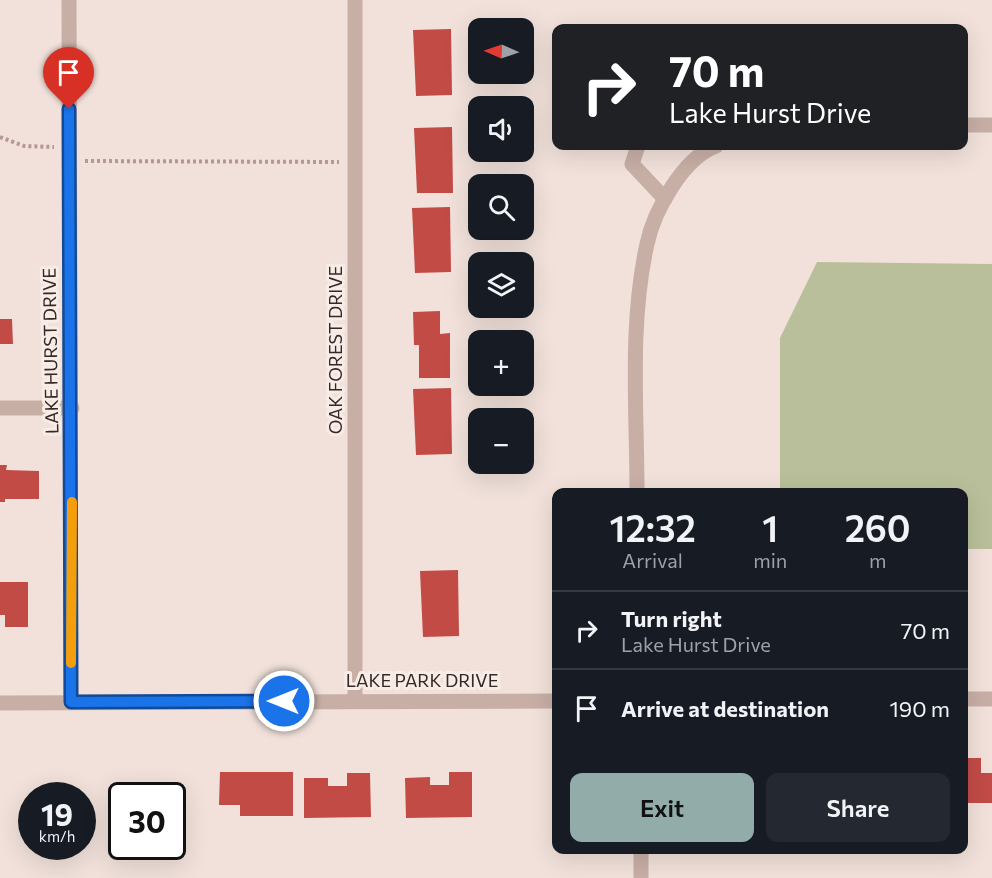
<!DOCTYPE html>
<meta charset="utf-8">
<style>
:root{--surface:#171b24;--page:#242831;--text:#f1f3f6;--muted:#9ea1a6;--line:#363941;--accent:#92acaa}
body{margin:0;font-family:Commissioner,sans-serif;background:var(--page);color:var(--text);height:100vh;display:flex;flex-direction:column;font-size:22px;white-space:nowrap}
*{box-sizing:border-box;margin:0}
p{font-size:20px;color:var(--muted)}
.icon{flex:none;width:33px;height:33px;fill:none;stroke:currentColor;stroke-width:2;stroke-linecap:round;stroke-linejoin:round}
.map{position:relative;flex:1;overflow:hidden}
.drawer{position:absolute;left:552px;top:488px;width:416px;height:366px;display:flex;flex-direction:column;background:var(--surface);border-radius:12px;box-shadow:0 6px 24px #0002}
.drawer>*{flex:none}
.top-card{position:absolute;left:552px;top:24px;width:416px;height:126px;border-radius:12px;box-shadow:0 6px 24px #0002;background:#202124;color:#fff;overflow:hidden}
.needle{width:39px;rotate:272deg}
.buttons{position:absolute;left:468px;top:18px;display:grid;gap:12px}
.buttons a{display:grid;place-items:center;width:66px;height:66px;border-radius:12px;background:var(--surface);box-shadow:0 6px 24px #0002;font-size:30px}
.speed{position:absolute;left:18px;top:782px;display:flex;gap:12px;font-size:30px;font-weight:700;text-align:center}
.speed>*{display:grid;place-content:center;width:78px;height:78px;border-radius:50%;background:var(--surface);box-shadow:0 6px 24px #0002;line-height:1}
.speed small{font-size:15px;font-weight:400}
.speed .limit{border:3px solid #111;border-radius:9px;background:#fff;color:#111}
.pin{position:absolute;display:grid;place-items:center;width:51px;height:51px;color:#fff;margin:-62px -26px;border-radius:50% 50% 50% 0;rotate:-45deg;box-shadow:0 0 6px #0007}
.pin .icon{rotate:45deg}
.me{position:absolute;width:66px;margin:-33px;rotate:270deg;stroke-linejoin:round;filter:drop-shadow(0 0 4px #0008)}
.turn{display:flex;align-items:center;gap:21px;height:126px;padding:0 18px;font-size:27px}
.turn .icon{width:78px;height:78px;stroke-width:2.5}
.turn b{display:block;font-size:42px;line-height:51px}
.eta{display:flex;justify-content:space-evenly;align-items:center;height:102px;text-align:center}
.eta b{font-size:36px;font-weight:600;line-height:42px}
.button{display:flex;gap:12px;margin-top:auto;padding:12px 18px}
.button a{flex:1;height:69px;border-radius:12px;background:var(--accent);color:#111;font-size:24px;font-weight:600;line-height:69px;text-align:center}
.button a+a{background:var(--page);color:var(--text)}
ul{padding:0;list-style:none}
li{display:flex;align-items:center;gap:18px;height:78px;padding:0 18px;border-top:2px solid var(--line)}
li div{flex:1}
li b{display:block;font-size:22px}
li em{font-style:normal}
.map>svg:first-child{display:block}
</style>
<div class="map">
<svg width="992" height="878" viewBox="0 0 992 878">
<rect width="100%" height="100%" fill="#f1e1da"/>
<path fill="#babf9b" d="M817,262L992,264V549H963V492H780V338Z"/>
<g fill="#c24b46">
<path d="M451,29L452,95L416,96L413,30Z"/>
<path d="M452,127L453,193H417L414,128Z"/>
<path d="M450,207L451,272L415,273L412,208Z"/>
<path d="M440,311V334L450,333V378H419V345H414L413,312Z"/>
<path d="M0,319H12L13,344H0Z"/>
<path d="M451,388L452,454L416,455L413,389Z"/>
<path d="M0,465H7L6,470L39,471V499H5V502H0Z"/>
<path d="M458,570L459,636L423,637L420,571Z"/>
<path d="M0,582H28V627H5V615H0Z"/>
<path d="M963,758H981V773H992V803H963Z"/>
<path d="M220,772H293V816H240V805H219Z"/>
<path d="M449,772H472V817L406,818L405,778L430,777V785H449Z"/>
<path d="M347,773H370L371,817L304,818V778H328V786H347Z"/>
</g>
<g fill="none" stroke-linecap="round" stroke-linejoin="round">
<g stroke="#b49991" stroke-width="4" stroke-dasharray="3 3" stroke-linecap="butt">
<path d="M0,137L24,146L54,147"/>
<path d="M85,161L339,162"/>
</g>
<g stroke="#c8afa6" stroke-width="15">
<path d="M69,0L71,702"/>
<path d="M355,0V701"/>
<path d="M963,125H992"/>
<path d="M638,146L632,164L665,199"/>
<path d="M0,408H72"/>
<path d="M637,492C637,410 629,325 647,244C654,211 683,158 716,146"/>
<path d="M963,699H992"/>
<path d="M0,703L556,701"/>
<path d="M641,849V878"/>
</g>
</g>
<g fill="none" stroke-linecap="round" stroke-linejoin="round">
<g stroke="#114b97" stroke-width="15">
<path id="route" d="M69,109L71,702L284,701"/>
</g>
<use href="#route" stroke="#1a73e8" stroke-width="10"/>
<path stroke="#f59e0b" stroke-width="10" d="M71,663L72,502"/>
</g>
<g text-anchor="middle" stroke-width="6" stroke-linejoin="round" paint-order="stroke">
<g font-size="18" fill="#352827" stroke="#f8ece6">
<text transform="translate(336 350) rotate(-90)" y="6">OAK FOREST DRIVE</text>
<text transform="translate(51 351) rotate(-91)" y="6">LAKE HURST DRIVE</text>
<text x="422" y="687">LAKE PARK DRIVE</text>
</g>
</g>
</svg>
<div class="buttons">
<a><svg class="needle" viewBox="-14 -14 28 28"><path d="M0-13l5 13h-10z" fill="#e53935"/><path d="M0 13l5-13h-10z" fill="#9ea1a6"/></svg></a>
<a><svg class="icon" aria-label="sound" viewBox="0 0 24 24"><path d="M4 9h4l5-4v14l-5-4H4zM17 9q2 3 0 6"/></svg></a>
<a><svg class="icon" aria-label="search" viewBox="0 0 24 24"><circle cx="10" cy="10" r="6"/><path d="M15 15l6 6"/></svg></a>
<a><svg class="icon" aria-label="layers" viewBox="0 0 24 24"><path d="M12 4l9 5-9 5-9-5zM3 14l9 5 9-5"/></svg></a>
<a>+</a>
<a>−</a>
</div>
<div class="speed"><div>19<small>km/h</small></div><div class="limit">30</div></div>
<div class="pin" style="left:69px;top:109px;background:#d93025"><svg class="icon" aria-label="arrive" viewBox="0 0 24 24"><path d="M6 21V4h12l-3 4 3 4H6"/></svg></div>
<svg class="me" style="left:284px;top:701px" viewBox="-20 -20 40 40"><circle r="17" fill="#1a73e8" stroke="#fff" stroke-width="3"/><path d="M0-11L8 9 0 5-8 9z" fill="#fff"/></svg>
<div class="top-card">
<div class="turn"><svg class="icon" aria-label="right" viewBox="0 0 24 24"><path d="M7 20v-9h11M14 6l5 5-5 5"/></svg><div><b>70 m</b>Lake Hurst Drive</div></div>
</div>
<section class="drawer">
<div class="eta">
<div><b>12:32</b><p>Arrival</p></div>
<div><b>1</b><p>min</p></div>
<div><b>260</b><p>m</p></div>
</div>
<ul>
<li><svg class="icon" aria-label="right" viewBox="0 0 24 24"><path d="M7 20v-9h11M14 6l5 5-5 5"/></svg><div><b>Turn right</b><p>Lake Hurst Drive</p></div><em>70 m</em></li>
<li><svg class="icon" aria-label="arrive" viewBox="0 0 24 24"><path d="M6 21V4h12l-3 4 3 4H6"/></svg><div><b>Arrive at destination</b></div><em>190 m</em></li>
</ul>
<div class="button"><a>Exit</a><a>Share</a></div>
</section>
</div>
